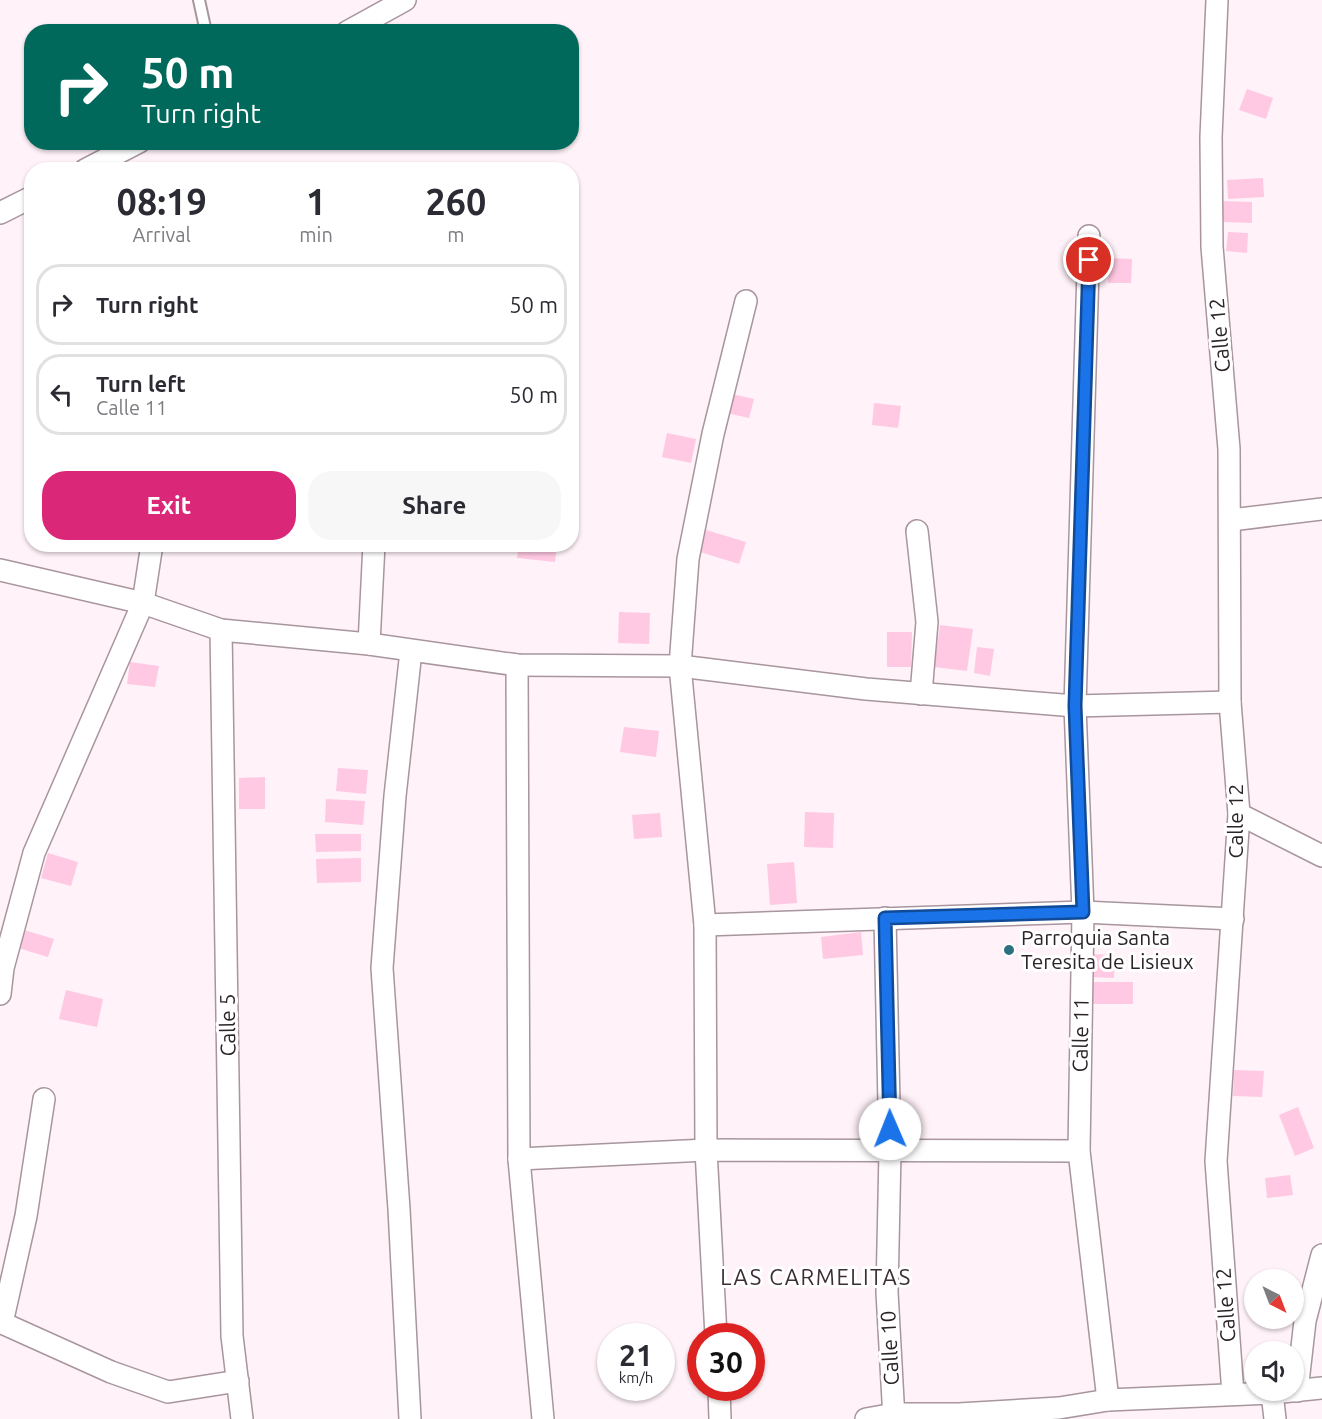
<!DOCTYPE html>
<style>
:root{--surface:#fff;--page:#f7f7f7;--text:#2b2b33;--muted:#7c7c81;--line:#e1e1e2;--accent:#db2777}
body{margin:0;font-family:Ubuntu,sans-serif;background:var(--page);color:var(--text);height:100vh;display:flex;flex-direction:column;font-size:22px;white-space:nowrap}
*{box-sizing:border-box;margin:0}
p{font-size:20px;color:var(--muted)}
.icon{flex:none;width:33px;height:33px;fill:none;stroke:currentColor;stroke-width:2;stroke-linecap:round;stroke-linejoin:round}
.map{position:relative;flex:1;overflow:hidden}
.details{position:absolute;left:24px;top:162px;width:555px;height:390px;display:flex;flex-direction:column;background:var(--surface);border-radius:24px;box-shadow:0 2px 4px #0004}
.details>*{flex:none}
.banner{position:absolute;left:24px;top:24px;width:555px;height:126px;border-radius:24px;box-shadow:0 2px 4px #0004;background:#00695c;color:#fff;overflow:hidden}
.needle{width:39px;rotate:138deg}
.fabs{position:absolute;left:1244px;top:1269px;display:grid;gap:12px}
.fabs a{display:grid;place-items:center;width:60px;height:60px;border-radius:50%;background:var(--surface);box-shadow:0 2px 4px #0004;font-size:30px}
.speed{position:absolute;left:597px;top:1323px;display:flex;gap:12px;font-size:30px;font-weight:700;text-align:center}
.speed>*{display:grid;place-content:center;width:78px;height:78px;border-radius:50%;background:var(--surface);box-shadow:0 2px 4px #0004;line-height:1}
.speed small{font-size:15px;font-weight:400}
.speed .limit{border:9px solid #d22;background:#fff;color:#111}
.pin{position:absolute;display:grid;place-items:center;width:51px;height:51px;color:#fff;margin:-26px;border:3px solid #fff;border-radius:50%;box-shadow:0 2px 6px #0007}
.me{position:absolute;width:66px;margin:-33px;rotate:359deg;stroke-linejoin:round;filter:drop-shadow(0 0 4px #0008)}
.turn{display:flex;align-items:center;gap:21px;height:126px;padding:0 18px;font-size:27px}
.turn .icon{width:78px;height:78px;stroke-width:2.5}
.turn b{display:block;font-size:42px;line-height:51px}
.eta{display:flex;justify-content:space-evenly;align-items:center;height:102px;text-align:center}
.eta b{font-size:36px;font-weight:700;line-height:42px}
.action{display:flex;gap:12px;margin-top:auto;padding:12px 18px}
.action a{flex:1;height:69px;border-radius:24px;background:var(--accent);color:#fff;font-size:24px;font-weight:700;line-height:69px;text-align:center}
.action a+a{background:var(--page);color:var(--text)}
ul{padding:0;list-style:none}
li{display:flex;align-items:center;gap:18px;height:81px;margin:0 12px 9px;padding:0 6px;border:3px solid var(--line);border-radius:24px}
li div{flex:1}
li b{display:block;font-size:22px}
li em{font-style:normal}
.map>svg:first-child{display:block}
</style>
<div class="map">
<svg width="1322" height="1419" viewBox="0 0 1322 1419">
<rect width="100%" height="100%" fill="#fff2f8"/>
<g fill="#ffc9e3">
<path d="M1247,89L1273,98L1266,119L1239,110Z"/>
<path d="M1263,178L1264,197L1228,199L1227,180Z"/>
<path d="M1223,201L1252,202V223L1222,222Z"/>
<path d="M1228,232L1248,233L1247,253L1226,251Z"/>
<path d="M1109,258L1132,259L1131,283H1108Z"/>
<path d="M732,394L754,399L749,418L727,413Z"/>
<path d="M874,403L901,406L898,428L872,425Z"/>
<path d="M667,433L696,439L691,463L662,457Z"/>
<path d="M706,530L746,542L739,564L700,552Z"/>
<path d="M519,544H557L555,562L517,558Z"/>
<path d="M619,612L650,613L649,644L618,643Z"/>
<path d="M940,625L973,629L967,671L934,667Z"/>
<path d="M887,632H912L911,667H887Z"/>
<path d="M977,647L994,649L990,676L974,673Z"/>
<path d="M130,662L159,666L155,687L127,684Z"/>
<path d="M624,727L659,731L656,757L620,752Z"/>
<path d="M338,768L368,770L366,794L336,791Z"/>
<path d="M265,777V809H239V778Z"/>
<path d="M326,799L365,801L363,825L325,822Z"/>
<path d="M805,812L834,813L833,848L804,847Z"/>
<path d="M660,813L662,837L634,839L632,815Z"/>
<path d="M315,834H361V851L316,852Z"/>
<path d="M48,853L78,862L71,886L41,878Z"/>
<path d="M361,858V882L317,883L316,859Z"/>
<path d="M794,862L797,903L770,905L767,864Z"/>
<path d="M24,930L54,939L48,957L18,948Z"/>
<path d="M861,932L863,955L823,959L821,937Z"/>
<path d="M1089,954L1115,955L1114,978L1088,977Z"/>
<rect x="1092" y="982" width="41" height="22"/>
<path d="M66,990L103,999L97,1027L59,1019Z"/>
<path d="M1234,1070L1264,1071L1262,1097L1233,1096Z"/>
<path d="M1298,1107L1314,1148L1295,1156L1279,1115Z"/>
<path d="M1290,1175L1293,1195L1267,1198L1265,1178Z"/>
</g>
<g fill="none" stroke-linecap="round" stroke-linejoin="round">
<g stroke="#a8959e" stroke-width="14">
<path id="service" d="M199,0L206,32"/>
</g>
<g stroke="#a8959e" stroke-width="24">
<g id="minor">
<path d="M1217,0L1211,137L1212,247L1229,449L1230,702L1239,814L1216,1161L1233,1394"/>
<path d="M347,32L405,0"/>
<path d="M85,170L139,142"/>
<path d="M0,213L32,197"/>
<path d="M1089,236L1075,706L1083,912L1079,1151L1108,1400"/>
<path d="M1231,520L1322,509"/>
<path d="M917,531L927,622L921,694"/>
<path d="M0,570L143,603L221,630L369,644L517,665L680,666L866,689L1075,706L1230,702"/>
<path d="M221,630L232,1336L242,1419"/>
<path d="M369,644L374,544"/>
<path d="M517,665L519,1159L543,1419"/>
<path d="M1239,814L1322,856"/>
<path d="M885,918L890,1152L887,1292L894,1419"/>
<path d="M705,925L1083,912L1233,919"/>
<path d="M0,994L3,968L34,853L143,603L152,544"/>
<path d="M519,1159L706,1150L1079,1151"/>
<path d="M0,1322L111,1372L168,1392L238,1381"/>
<path d="M2,1323L26,1216L44,1099"/>
<path d="M716,1336L706,1150L705,925L680,666L688,559L713,434L746,301"/>
<path d="M719,1388L720,1419"/>
<path d="M1297,1391L1305,1321L1322,1255"/>
<path d="M1272,1393L1275,1419"/>
<path d="M410,1419L399,1209L382,968L395,796L411,651"/>
<path d="M866,1419L894,1414H959L1059,1408L1108,1400L1272,1393L1322,1388"/>
</g>
</g>
<use href="#service" stroke="#fff" stroke-width="10"/>
<use href="#minor" stroke="#fff" stroke-width="21"/>
</g>
<g fill="none" stroke-linecap="round" stroke-linejoin="round">
<g stroke="#114b97" stroke-width="15">
<path id="route" d="M890,1129L885,918L1083,912L1075,706L1089,260"/>
</g>
<use href="#route" stroke="#1a73e8" stroke-width="10"/>
</g>
<circle fill="#2d7181" stroke="#fff" stroke-width="2" cx="1009" cy="950" r="6"/>
<g text-anchor="middle" stroke-width="6" stroke-linejoin="round" paint-order="stroke">
<g font-size="21" fill="#2c2528" stroke="#fff">
<text transform="translate(1220 335) rotate(-95)" y="7">Calle 12</text>
<text transform="translate(1236 821) rotate(-90)" y="7">Calle 12</text>
<text transform="translate(228 1025) rotate(-91)" y="7">Calle 5</text>
<text transform="translate(1081 1035) rotate(-89)" y="7">Calle 11</text>
<text transform="translate(1226 1305) rotate(-94)" y="7">Calle 12</text>
<text transform="translate(890 1348) rotate(-93)" y="7">Calle 10</text>
</g>
<g font-size="21" fill="#2c2528" stroke="#fff" text-anchor="start">
<text x="1021" y="945">Parroquia Santa<tspan x="1021" dy="24">Teresita de Lisieux</tspan></text>
</g>
<g font-size="22" letter-spacing="1.5" fill="#3d2e35" stroke="#fff">
<text x="816" y="1285">LAS CARMELITAS</text>
</g>
</g>
</svg>
<div class="fabs">
<a><svg class="needle" viewBox="-14 -14 28 28"><path d="M0-13l5 13h-10z" fill="#e53935"/><path d="M0 13l5-13h-10z" fill="#7c7c81"/></svg></a>
<a><svg class="icon" aria-label="sound" viewBox="0 0 24 24"><path d="M4 9h4l5-4v14l-5-4H4zM17 9q2 3 0 6"/></svg></a>
</div>
<div class="speed"><div>21<small>km/h</small></div><div class="limit">30</div></div>
<div class="pin" style="left:1089px;top:260px;background:#d93025"><svg class="icon" aria-label="arrive" viewBox="0 0 24 24"><path d="M6 21V4h12l-3 4 3 4H6"/></svg></div>
<svg class="me" style="left:890px;top:1129px" viewBox="-20 -20 40 40"><circle r="19" fill="#fff"/><path d="M0-13L10 11 0 6-10 11z" fill="#1a73e8"/></svg>
<div class="banner">
<div class="turn"><svg class="icon" aria-label="right" viewBox="0 0 24 24"><path d="M7 20v-9h11M14 6l5 5-5 5"/></svg><div><b>50 m</b>Turn right</div></div>
</div>
<section class="details">
<div class="eta">
<div><b>08:19</b><p>Arrival</p></div>
<div><b>1</b><p>min</p></div>
<div><b>260</b><p>m</p></div>
</div>
<ul>
<li><svg class="icon" aria-label="right" viewBox="0 0 24 24"><path d="M7 20v-9h11M14 6l5 5-5 5"/></svg><div><b>Turn right</b></div><em>50 m</em></li>
<li><svg class="icon" aria-label="left" viewBox="0 0 24 24"><path d="M17 20v-9H6M10 6l-5 5 5 5"/></svg><div><b>Turn left</b><p>Calle 11</p></div><em>50 m</em></li>
</ul>
<div class="action"><a>Exit</a><a>Share</a></div>
</section>
</div>
